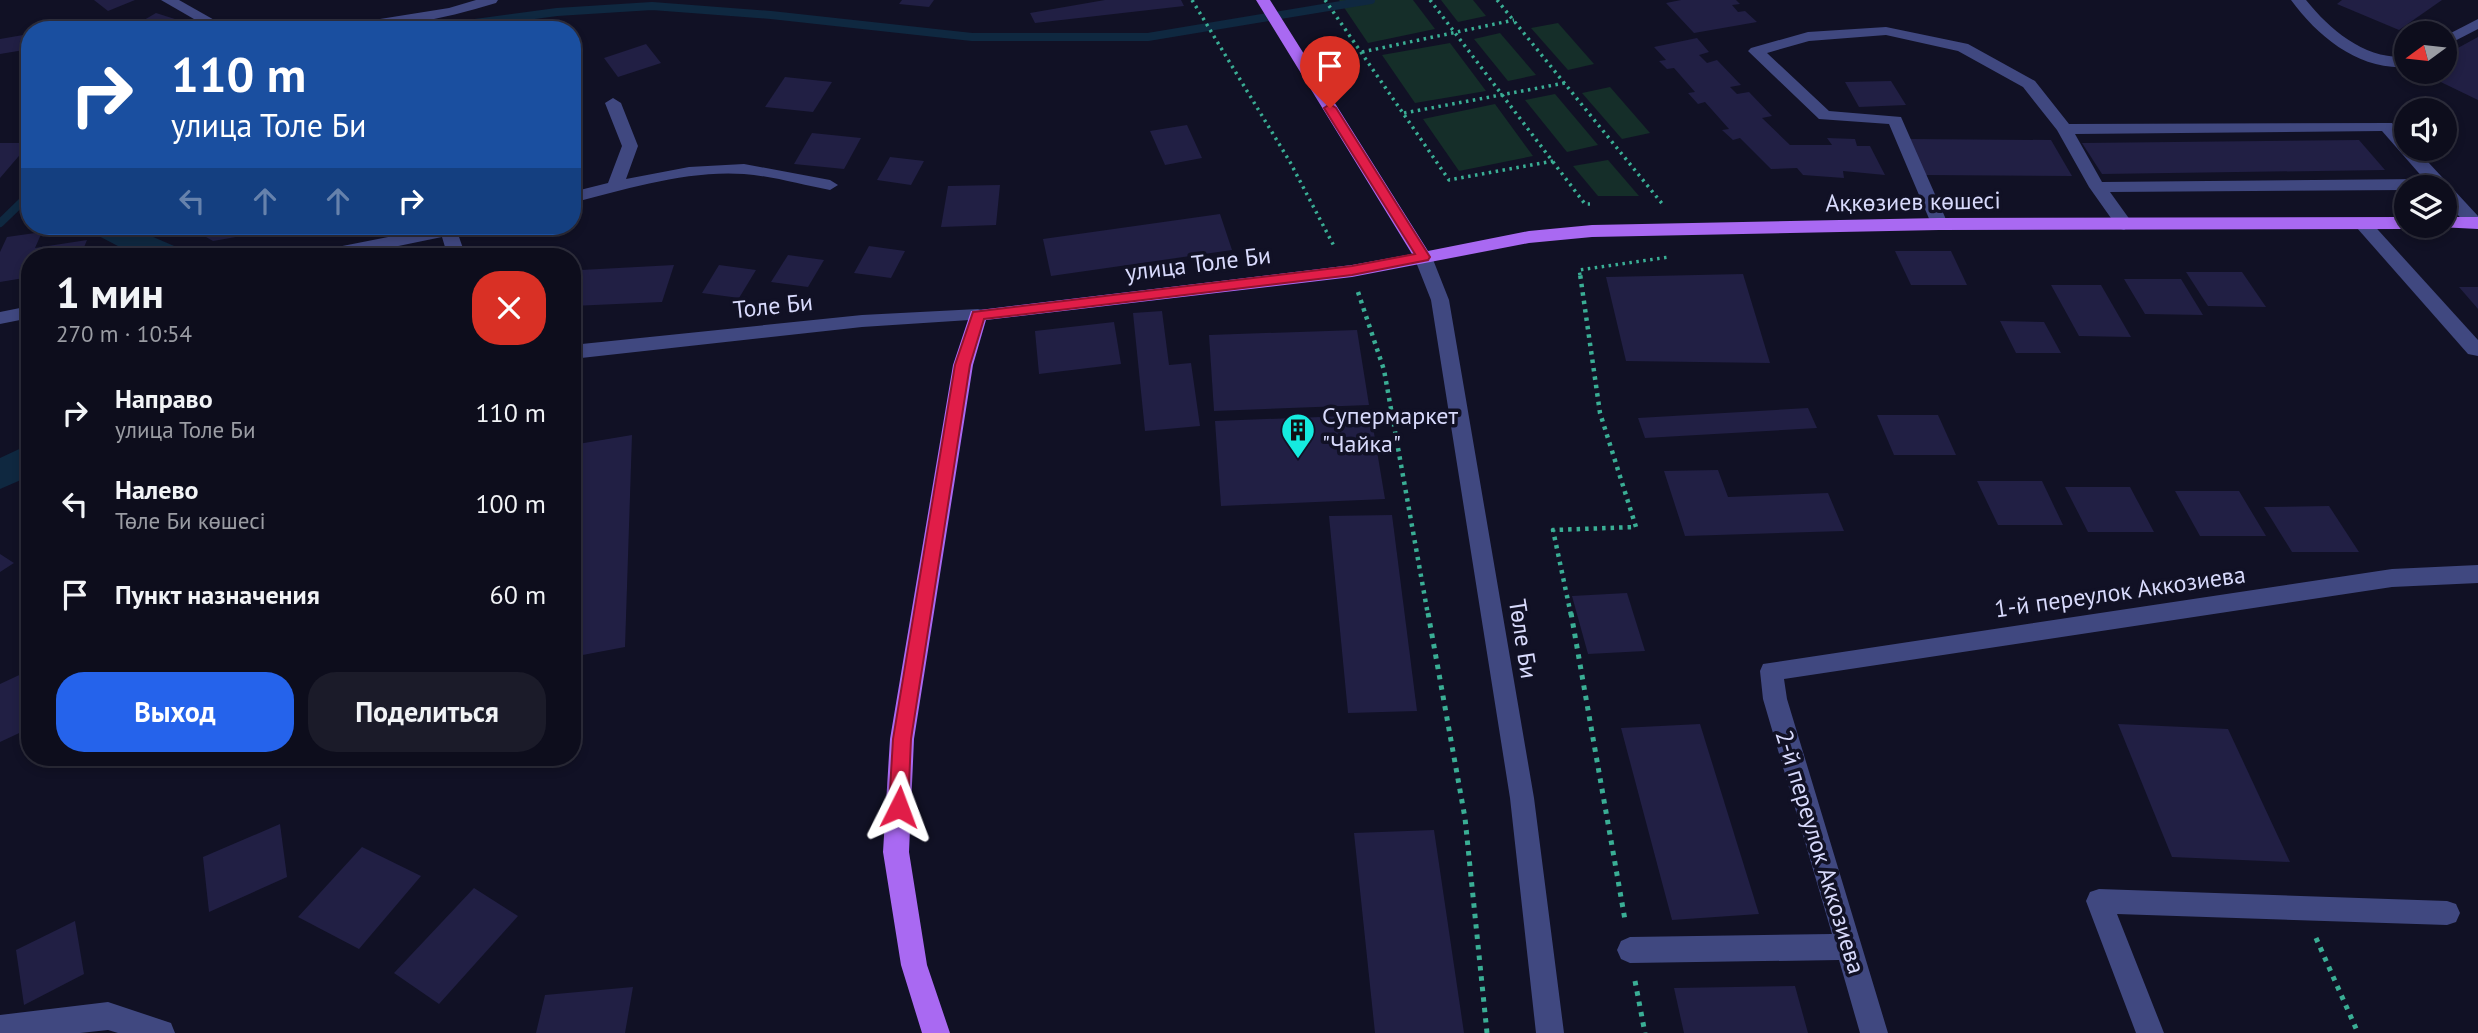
<!DOCTYPE html>
<html lang="ru">
<meta charset="utf-8">
<style>
:root{--surface:#0d0d1c;--page:#1b1b29;--text:#f1f3f6;--muted:#9a9ca3;--line:#2d2d3b;--accent:#2563eb}
body{margin:0;font-family:"PT Sans",sans-serif;background:var(--page);color:var(--text);height:100vh;display:flex;flex-direction:column;font-size:26px;white-space:nowrap}
*{box-sizing:border-box;margin:0}
p{font-size:23px;color:var(--muted)}
.icon{flex:none;width:38px;height:38px;fill:none;stroke:currentColor;stroke-width:2;stroke-linecap:round;stroke-linejoin:round}
.map{position:relative;flex:1;overflow:hidden}
.sheet{position:absolute;left:21px;top:248px;width:560px;height:518px;display:flex;flex-direction:column;background:var(--surface);border-radius:28px;box-shadow:0 4px 10px #0003,0 0 0 2px var(--line)}
.sheet>*{flex:none}
.top-card{position:absolute;left:21px;top:21px;width:560px;height:214px;border-radius:28px;box-shadow:0 4px 10px #0003,0 0 0 2px var(--line);background:#1a4fa0;color:#fff;overflow:hidden}
.needle{width:46px;rotate:255deg}
.fabs{position:absolute;left:2394px;top:21px;display:grid;gap:14px}
.fabs a{display:grid;place-items:center;width:63px;height:63px;border-radius:50%;background:var(--surface);box-shadow:0 4px 10px #0003,0 0 0 2px var(--line);font-size:35px}
.pin{position:absolute;display:grid;place-items:center;width:60px;height:60px;color:#fff;margin:-72px -30px;border-radius:50% 50% 50% 0;rotate:-45deg;box-shadow:0 0 7px #0007}
.pin .icon{rotate:45deg}
.me{position:absolute;width:77px;margin:-38px;rotate:3deg;stroke-linejoin:round;filter:drop-shadow(0 0 5px #0008)}
.turn{display:flex;align-items:center;gap:24px;height:147px;padding:0 35px;font-size:32px}
.turn .icon{width:91px;height:91px;stroke-width:2.5}
.turn b{display:block;font-size:49px;line-height:60px}
.lanes{display:flex;align-items:center;height:66px;padding:0 35px;background:#0003;justify-content:center;gap:35px;direction:ltr}
.lanes .off{opacity:.35}
.round{display:grid;place-items:center;flex:none;width:74px;height:74px;border-radius:28px;background:var(--page)}
.head{display:flex;align-items:center;justify-content:space-between;height:119px;padding:0 35px}
h1{font-size:42px;font-weight:700;line-height:52px}
.primary-button{display:flex;gap:14px;margin-top:auto;padding:14px 35px}
.primary-button a{flex:1;height:80px;border-radius:28px;background:var(--accent);color:#fff;font-size:28px;font-weight:700;line-height:80px;text-align:center}
.primary-button a+a{background:var(--page);color:var(--text)}
ul{padding:0;list-style:none}
li{display:flex;align-items:center;gap:21px;height:91px;padding:0 35px}
li div{flex:1}
li b{display:block;font-size:26px}
li em{font-style:normal}
.map>svg:first-child{display:block}
</style>
<div class="map">
<svg width="2478" height="1033" viewBox="0 0 2478 1033">
<rect width="100%" height="100%" fill="#111125"/>
<g fill="#152e29">
<path d="M1339,0H1413L1435,29L1368,43Z"/>
<path d="M1441,0H1473L1486,16L1458,22Z"/>
<path d="M1558,23L1594,64L1568,70L1531,28Z"/>
<path d="M1500,33L1536,75L1508,81L1474,39Z"/>
<path d="M1450,43L1486,91L1415,103L1382,55Z"/>
<path d="M1610,87L1650,133L1622,139L1582,93Z"/>
<path d="M1555,94L1598,145L1567,152L1525,100Z"/>
<path d="M1495,104L1533,156L1459,171L1423,119Z"/>
<path d="M1608,160L1639,196H1598L1573,166Z"/>
</g>
<g fill="none" stroke-linecap="round" stroke-linejoin="round">
<g stroke="#0f2840" stroke-width="8">
<path d="M423,30L557,12L652,6L771,15L972,37H1148L1371,0"/>
<path d="M0,223L30,194"/>
</g>
<g fill="#0f2840" fill-rule="evenodd">
<path d="M88,226H128L181,249L185,257H139L93,233Z"/>
<path d="M30,444V476L0,489V458Z"/>
</g>
</g>
<g fill="#211f44">
<path d="M94,0H135L108,11Z"/>
<path d="M902,0H934L929,7L899,4Z"/>
<path d="M1105,0H1181L1184,6L1035,23L1030,13Z"/>
<path d="M1681,0H1736L1740,4L1732,5L1738,12L1745,11L1757,22L1694,33L1666,3Z"/>
<path d="M2342,0H2442L2399,30L2337,4Z"/>
<path d="M156,13L178,20L160,30H127Z"/>
<path d="M29,34L24,50L0,54V39Z"/>
<path d="M2478,37V100L2420,72H2445V55Z"/>
<path d="M1697,38L1709,52L1699,55L1707,63L1717,60L1741,85L1730,87L1737,94L1749,92L1772,116L1762,118L1790,145H1832L1827,138L1855,139L1857,146H1870L1885,175L1843,171L1844,178L1803,175L1797,168L1771,169L1740,138L1733,140L1722,130L1729,129L1705,102L1698,104L1688,93L1695,92L1674,68L1667,69L1659,61L1666,60L1654,47Z"/>
<path d="M646,44L661,63L618,77L604,58Z"/>
<path d="M785,77L832,82L813,112L765,107Z"/>
<path d="M1891,81L1906,105L1859,107L1845,82Z"/>
<path d="M1187,125L1202,158L1165,165L1150,131Z"/>
<path d="M812,133L861,138L844,169L794,164Z"/>
<path d="M1908,139L2051,140L2072,176L1926,175Z"/>
<path d="M2359,140L2385,170L2102,174L2082,143Z"/>
<path d="M0,143H30L0,178Z"/>
<path d="M890,157L924,161L911,185L877,180Z"/>
<path d="M1000,185L996,225L941,227L948,186Z"/>
<path d="M1220,214L1232,250L1051,276L1043,239Z"/>
<path d="M187,226H293V227L213,241Z"/>
<path d="M42,232L35,248L87,240L80,257H30V277L0,282V252L7,237Z"/>
<path d="M869,246L905,251L891,278L854,273Z"/>
<path d="M1895,251H1951L1967,285H1911Z"/>
<path d="M788,255L824,260L808,287L771,282Z"/>
<path d="M674,265L662,302L572,306V294L581,270Z"/>
<path d="M719,265L756,270L739,298L702,293Z"/>
<path d="M2186,272H2242L2266,307L2208,306Z"/>
<path d="M1743,274L1770,363L1626,361L1606,277Z"/>
<path d="M2124,279H2181L2203,315L2145,314Z"/>
<path d="M2051,285H2101L2131,337L2079,336Z"/>
<path d="M2459,287H2478V309Z"/>
<path d="M1162,311L1169,365L1191,363L1200,426L1145,431L1133,313Z"/>
<path d="M2000,321L2044,322L2061,353H2016Z"/>
<path d="M1114,322L1121,364L1039,374L1035,331Z"/>
<path d="M1357,330L1369,405L1214,411L1209,335Z"/>
<path d="M1808,408L1817,428L1645,438L1638,418Z"/>
<path d="M1371,415L1385,499L1221,506L1215,421Z"/>
<path d="M1877,415H1938L1956,455H1894Z"/>
<path d="M632,435L625,647L572,657V445Z"/>
<path d="M1718,470L1728,497L1828,493L1844,531L1685,536L1664,471Z"/>
<path d="M1977,481H2042L2063,525H1998Z"/>
<path d="M2065,487H2130L2154,532H2088Z"/>
<path d="M2175,491H2239L2266,536H2200Z"/>
<path d="M2329,506L2359,552H2292L2264,507Z"/>
<path d="M1392,515L1417,711L1348,713L1329,516Z"/>
<path d="M0,554L14,563L0,572Z"/>
<path d="M1627,593L1645,651L1588,654L1572,596Z"/>
<path d="M30,670V728L0,742V684Z"/>
<path d="M1700,724L1759,914L1672,920L1621,728Z"/>
<path d="M2118,724L2228,729L2290,862L2172,857Z"/>
<path d="M280,824L287,877L209,912L203,857Z"/>
<path d="M1434,830L1464,1033H1375L1354,833Z"/>
<path d="M362,847L421,876L359,949L298,917Z"/>
<path d="M474,888L518,916L439,1004L394,973Z"/>
<path d="M75,921L84,974L24,1005L16,950Z"/>
<path d="M1795,986L1808,1033H1684L1674,988Z"/>
<path d="M633,987L625,1033H536L545,995Z"/>
</g>
<g fill="none" stroke-linecap="round" stroke-linejoin="round">
<g stroke="#3aae95" stroke-width="3.5" stroke-dasharray="2.5 4.5" stroke-linecap="butt">
<path d="M1192,0L1290,162L1335,248"/>
<path d="M1325,0L1449,180L1553,161"/>
<path d="M1430,0L1585,204H1590"/>
<path d="M1497,0L1664,206"/>
<path d="M1362,52L1514,20"/>
<path d="M1404,113L1565,83"/>
<path d="M1580,275L1579,270L1669,257"/>
</g>
<g stroke="#3aae95" stroke-width="4.5" stroke-dasharray="3.5 5" stroke-linecap="butt">
<path d="M1358,292L1384,370L1428,615"/>
<path d="M1571,615L1553,530L1636,527L1600,413L1580,274"/>
</g>
<g stroke="#3aae95" stroke-width="5" stroke-dasharray="4.5 6" stroke-linecap="butt">
<path d="M1428,613L1465,818L1487,1033"/>
<path d="M1571,613L1625,920"/>
<path d="M2316,938L2358,1033"/>
<path d="M1635,981L1645,1033"/>
</g>
<g fill="#404880" fill-rule="evenodd">
<path d="M161,0H179L232,30H213Z"/>
<path d="M476,0H498L496,3C441,20 386,30 329,30L336,26L449,8Z"/>
<path d="M2291,0H2306C2331,31 2365,59 2406,57V67C2359,70 2318,37 2291,0Z"/>
<path d="M2478,19V29L2445,46V36Z"/>
<path d="M1886,27L1968,44L2035,81L2069,124L2392,123L2406,139V149H2416L2478,216V228L2469,227L2445,201V187H2406V190L2110,192L2133,224L2124,230L2118,228L2089,187L2057,130L2023,87L1958,51L1886,35L1809,41L1767,53L1829,111L1901,117L1948,224L1945,228H1933L1889,124L1819,119L1748,51L1751,48L1808,32ZM2382,131L2424,179L2102,182L2075,134Z"/>
<path d="M613,98L621,103L638,146L626,179L689,167L744,164L830,180L838,185L830,190C802,185 772,176 744,174C687,170 627,189 572,203V192L608,183L622,146L605,103Z"/>
<path d="M2363,218L2369,220L2478,340V356L2468,354L2357,228L2354,224L2357,220Z"/>
<path d="M444,226H480L477,230L458,234L466,257H448L442,237L345,257H308L317,251Z"/>
<path d="M1423,251L1432,257L1449,300L1534,798L1564,1033H1536L1510,798L1431,300L1414,257Z"/>
<path d="M30,306V318L0,324V312Z"/>
<path d="M978,309L985,311L987,315L985,319L862,327L572,359V345L862,315Z"/>
<path d="M2478,565V583L2392,587L1784,679L1787,699L1888,1033H1860L1839,960L1630,963L1621,959L1617,950L1621,941L1630,937L1832,934L1763,699L1760,671L1763,664L2392,569Z"/>
<path d="M2099,889L2447,901L2456,904L2460,913L2456,922L2447,925L2117,914L2164,1033H2136L2086,901L2090,892Z"/>
<path d="M108,1002L171,1023L175,1033H118L108,1030L80,1033H0V1015Z"/>
</g>
<g fill="#a969f2" fill-rule="evenodd">
<path d="M1256,0H1270L1428,251L1529,231L1592,225L1939,218L2406,217V226H2413L2406,229L1939,230L1592,237L1529,243L1352,277L986,320L973,365L914,739L909,852L927,965L950,1033H922L901,965L883,852L890,739L953,365L971,311L1352,265L1412,254Z"/>
<path d="M2445,217H2478V229L2439,227L2445,226Z"/>
</g>
</g>
<path fill="#e11d48" stroke="#92132f" stroke-width="2" d="M1330,104L1336,108L1430,257L1428,260L1352,275L984,319L970,365L911,739L908,807L905,813L899,816L892,813L889,807L893,739L955,365L973,312L1352,266L1415,254L1324,108Z"/>
<defs>
<g id="building-pin" transform="scale(1.75)"><path d="M0 17L-7.5 6A9.5 9.5 0 1 1 7.5 6Z" fill="#15ebdf" stroke="#111125"/><path d="M-4-6H4V6H1V3H-1V6H-4ZM-2.5-4.3h1.7v1.8h-1.7ZM.8-4.3h1.7v1.8H.8ZM-2.5-1h1.7V.8h-1.7ZM.8-1h1.7V.8H.8Z" fill="#111"/></g>
</defs>
<g fill-rule="evenodd">
<use href="#building-pin" x="1298" y="430"/>
</g>
<g text-anchor="middle" stroke-width="7" stroke-linejoin="round" paint-order="stroke">
<g font-size="24" fill="#d8dafc" stroke="#111125">
<text transform="translate(1913 202) rotate(-1)" y="8">Ақкөзиев көшесі</text>
<text transform="translate(1198 264) rotate(-7)" y="8">улица Толе Би</text>
<text transform="translate(773 306) rotate(-6)" y="8">Толе Би</text>
<text transform="translate(2120 592) rotate(-8)" y="8">1-й переулок Аккозиева</text>
<text transform="translate(1523 639) rotate(81)" y="8">Төле Би</text>
<text transform="translate(1820 852) rotate(73)" y="8">2-й переулок Аккозиева</text>
</g>
<g font-size="24" fill="#d8dafc" stroke="#111125" text-anchor="start">
<text x="1322" y="424">Супермаркет<tspan x="1322" dy="28">"Чайка"</tspan></text>
</g>
</g>
</svg>
<div class="fabs">
<a><svg class="needle" viewBox="-14 -14 28 28"><path d="M0-13l5 13h-10z" fill="#e53935"/><path d="M0 13l5-13h-10z" fill="#9a9ca3"/></svg></a>
<a><svg class="icon" aria-label="sound" viewBox="0 0 24 24"><path d="M4 9h4l5-4v14l-5-4H4zM17 9q2 3 0 6"/></svg></a>
<a><svg class="icon" aria-label="layers" viewBox="0 0 24 24"><path d="M12 4l9 5-9 5-9-5zM3 14l9 5 9-5"/></svg></a>
</div>
<div class="pin" style="left:1330px;top:108px;background:#d93025"><svg class="icon" aria-label="arrive" viewBox="0 0 24 24"><path d="M6 21V4h12l-3 4 3 4H6"/></svg></div>
<svg class="me" style="left:899px;top:807px" viewBox="-20 -20 40 40"><path d="M0-17L14 15 0 8-14 15z" fill="#e11d48" stroke="#fff" stroke-width="4"/></svg>
<div class="top-card">
<div class="turn"><svg class="icon" aria-label="right" viewBox="0 0 24 24"><path d="M7 20v-9h11M14 6l5 5-5 5"/></svg><div><b>110 m</b>улица Толе Би</div></div>
<div class="lanes"><svg class="icon off" aria-label="left" viewBox="0 0 24 24"><path d="M17 20v-9H6M10 6l-5 5 5 5"/></svg><svg class="icon off" aria-label="ahead" viewBox="0 0 24 24"><path d="M12 20V5M6 11l6-6 6 6"/></svg><svg class="icon off" aria-label="ahead" viewBox="0 0 24 24"><path d="M12 20V5M6 11l6-6 6 6"/></svg><svg class="icon" aria-label="right" viewBox="0 0 24 24"><path d="M7 20v-9h11M14 6l5 5-5 5"/></svg></div>
</div>
<section class="sheet">
<div class="head"><div><h1>1 мин</h1><p>270 m · 10:54</p></div><a class="round" style="background:#d93025;color:#fff"><svg class="icon" aria-label="close" viewBox="0 0 24 24"><path d="M6 6l12 12M18 6L6 18"/></svg></a></div>
<ul>
<li><svg class="icon" aria-label="right" viewBox="0 0 24 24"><path d="M7 20v-9h11M14 6l5 5-5 5"/></svg><div><b>Направо</b><p>улица Толе Би</p></div><em>110 m</em></li>
<li><svg class="icon" aria-label="left" viewBox="0 0 24 24"><path d="M17 20v-9H6M10 6l-5 5 5 5"/></svg><div><b>Налево</b><p>Төле Би көшесі</p></div><em>100 m</em></li>
<li><svg class="icon" aria-label="arrive" viewBox="0 0 24 24"><path d="M6 21V4h12l-3 4 3 4H6"/></svg><div><b>Пункт назначения</b></div><em>60 m</em></li>
</ul>
<div class="primary-button"><a>Выход</a><a>Поделиться</a></div>
</section>
</div>
